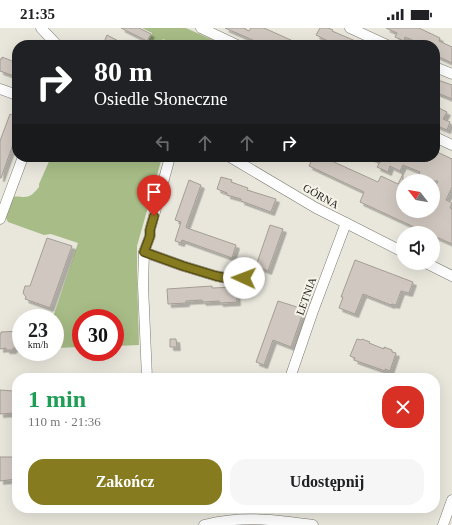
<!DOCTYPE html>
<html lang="pl">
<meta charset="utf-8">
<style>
:root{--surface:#fff;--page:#f6f6f6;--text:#202124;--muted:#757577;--accent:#877b20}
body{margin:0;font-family:Georgia,serif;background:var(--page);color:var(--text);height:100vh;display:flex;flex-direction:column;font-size:15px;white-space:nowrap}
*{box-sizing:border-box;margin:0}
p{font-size:13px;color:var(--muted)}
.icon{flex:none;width:22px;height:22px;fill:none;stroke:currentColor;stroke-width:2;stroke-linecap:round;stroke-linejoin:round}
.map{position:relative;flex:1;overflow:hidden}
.details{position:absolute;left:12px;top:345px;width:428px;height:140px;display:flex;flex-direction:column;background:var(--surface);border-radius:16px;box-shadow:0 4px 16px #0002}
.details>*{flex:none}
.guide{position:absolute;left:12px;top:12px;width:428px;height:122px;border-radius:16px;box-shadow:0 4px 16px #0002;background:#202124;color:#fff;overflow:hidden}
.needle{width:26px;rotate:301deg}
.tools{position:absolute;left:396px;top:146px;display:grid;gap:8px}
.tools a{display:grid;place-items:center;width:44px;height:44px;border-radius:50%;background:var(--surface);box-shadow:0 4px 16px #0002;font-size:20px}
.speed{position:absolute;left:12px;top:281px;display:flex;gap:8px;font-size:20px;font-weight:700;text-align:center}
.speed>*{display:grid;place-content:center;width:52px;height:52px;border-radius:50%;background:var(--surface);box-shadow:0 4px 16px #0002;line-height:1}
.speed small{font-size:10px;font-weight:400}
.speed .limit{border:6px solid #d22;background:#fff;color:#111}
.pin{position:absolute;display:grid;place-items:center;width:34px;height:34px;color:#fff;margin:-41px -17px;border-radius:50% 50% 50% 0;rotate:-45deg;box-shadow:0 0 4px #0007}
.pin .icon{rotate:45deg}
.me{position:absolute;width:44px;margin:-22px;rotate:272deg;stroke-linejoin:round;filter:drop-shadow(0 0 3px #0008)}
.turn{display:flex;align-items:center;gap:14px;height:84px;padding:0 16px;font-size:18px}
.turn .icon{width:52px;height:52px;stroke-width:2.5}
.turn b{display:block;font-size:28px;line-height:34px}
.lanes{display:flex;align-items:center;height:38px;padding:0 16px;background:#0003;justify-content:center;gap:20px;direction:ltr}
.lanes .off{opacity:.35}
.round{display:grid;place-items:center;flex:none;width:42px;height:42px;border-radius:16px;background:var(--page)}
.overview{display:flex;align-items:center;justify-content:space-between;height:68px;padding:0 16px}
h1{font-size:24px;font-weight:600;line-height:30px;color:#1e9e55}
.cta{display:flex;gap:8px;margin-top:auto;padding:8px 16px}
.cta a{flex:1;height:46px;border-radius:16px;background:var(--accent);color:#fff;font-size:16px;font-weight:600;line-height:46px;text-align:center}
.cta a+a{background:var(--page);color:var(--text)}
.status{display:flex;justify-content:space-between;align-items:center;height:28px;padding:0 20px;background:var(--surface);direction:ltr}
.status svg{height:11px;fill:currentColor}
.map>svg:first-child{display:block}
</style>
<div class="status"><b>21:35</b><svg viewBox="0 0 49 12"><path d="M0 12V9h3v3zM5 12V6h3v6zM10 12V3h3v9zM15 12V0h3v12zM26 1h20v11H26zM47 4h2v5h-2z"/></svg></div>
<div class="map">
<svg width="452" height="497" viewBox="0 0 452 497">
<defs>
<filter id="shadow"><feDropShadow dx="3.5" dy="3.5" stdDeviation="0" flood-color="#0004"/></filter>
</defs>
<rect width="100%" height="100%" fill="#e9e7dc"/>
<g fill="#a7bc86">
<path d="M142,0H186L224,17H174L163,11L160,17H150L149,16L148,13L152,5Z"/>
<path d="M51,129H168L167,135L161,133L137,218V248L139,317L115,318V290H81V319L55,320V290H53L54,286L78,215L51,206L44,207L8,194L6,190L13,169C18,168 20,169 24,169C31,169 35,164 39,159V156Z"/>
</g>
<g fill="#d0c8c0" stroke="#a49d95" filter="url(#shadow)">
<path d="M121,0H139L151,6L147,13Z"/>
<path d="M225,0H245V1L249,3L251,0H264L302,17H272L262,13L261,14L257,13V14Z"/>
<path d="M320,0H328L333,2L332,3L365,17H334L327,14L328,13L316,7Z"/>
<path d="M386,0H419L440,10L439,13L452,19V35L435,27V17H424L405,9L404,13L395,9L397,5Z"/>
<path d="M107,7L126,17H109L104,14Z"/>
<path d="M2,29L17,35V49L0,43V31H2Z"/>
<path d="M435,51L452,57V71L435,64Z"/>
<path d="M439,80L447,84L443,91L450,94L447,102L435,97V90Z"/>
<path d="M10,86L17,89V105L1,150H0V113Z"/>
<path d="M435,123L452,131V159L446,172L452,175L450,180L452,181V216L434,208L433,205H427L360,174L364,164L309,138L313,129H323L378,154L381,148L398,156L403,146V183H433V164L438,153H422L417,151L420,144L403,137L400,143L390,138L388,144L377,139L380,134L369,129H435Z"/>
<path d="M221,149L232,152L231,154L248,160L247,162L276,171L271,184L241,173V171L227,167V165L217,161Z"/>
<path d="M189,152L201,157L186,199L187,200L236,217L232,230L182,212L181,215L175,213L181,194L175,192Z"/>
<path d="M270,197L283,201L268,243L256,238Z"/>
<path d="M47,210L72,218L50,280L25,271L26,269L23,265L25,258H30Z"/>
<path d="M355,232L413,254L409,265L401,263L396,277L392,276L391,277L363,266L355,286L339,280L343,269H341Z"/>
<path d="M212,258V260L236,259L237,274L220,275L219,273L203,274L202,272L186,273V275L168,276L167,261Z"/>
<path d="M303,263L310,265L291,319L273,312L264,337L256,334L278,273L297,279Z"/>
<path d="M21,303V318H19V320H13V322H6V320L0,321V306H1V304Z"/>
<path d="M170,311H176L177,319H170Z"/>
<path d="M357,311L361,312L362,311L370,314L369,315L384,321V319L392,322V324L396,325L390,343L385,341V343L354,332L355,330L350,328Z"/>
<path d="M0,362L13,363L14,385L0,386Z"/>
<path d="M0,429H16L17,451L0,453Z"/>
</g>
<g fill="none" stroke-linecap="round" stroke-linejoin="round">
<g stroke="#7d7c72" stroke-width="11">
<g id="minor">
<path d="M41,0L57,17"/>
<path d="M201,0L237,17"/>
<path d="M350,0L387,17"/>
<path d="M435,39L452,46"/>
<path d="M0,61L17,67"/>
<path d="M435,109L452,117"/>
<path d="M170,129L150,202V208L144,224L183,238L216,248L226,250H244"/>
<path d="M230,129L316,180L346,195L403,224"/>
<path d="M0,191L23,129"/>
<path d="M144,224L143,257L147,350"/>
<path d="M426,235L452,248"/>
<path d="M290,350L313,283L346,195"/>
<path d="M204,497C244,487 274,492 313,497"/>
<path d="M443,497L452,472"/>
</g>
</g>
<use href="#minor" stroke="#fff" stroke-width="10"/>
</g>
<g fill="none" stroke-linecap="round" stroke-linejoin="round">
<g stroke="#585015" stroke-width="10">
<path id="route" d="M154,188L150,202V208L144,224L183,238L216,248L226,250H244"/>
</g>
<use href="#route" stroke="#877b20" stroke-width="7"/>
</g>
<g text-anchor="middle" stroke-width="4" stroke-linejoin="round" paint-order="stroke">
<g font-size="11" fill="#1f1e1b" stroke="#f6f4e9">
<text transform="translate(321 168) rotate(29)" y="4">GÓRNA</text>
<text transform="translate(306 268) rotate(-70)" y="4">LETNIA</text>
</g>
</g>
</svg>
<div class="tools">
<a><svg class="needle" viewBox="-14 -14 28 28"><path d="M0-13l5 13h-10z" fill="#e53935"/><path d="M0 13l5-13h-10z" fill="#757577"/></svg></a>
<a><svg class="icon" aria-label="sound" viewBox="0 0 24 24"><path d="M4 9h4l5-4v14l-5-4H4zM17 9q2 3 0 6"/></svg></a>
</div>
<div class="speed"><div>23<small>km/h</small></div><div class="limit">30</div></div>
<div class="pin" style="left:154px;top:188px;background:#d93025"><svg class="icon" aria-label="arrive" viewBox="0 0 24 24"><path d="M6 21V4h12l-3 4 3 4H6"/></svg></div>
<svg class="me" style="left:244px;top:250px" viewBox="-20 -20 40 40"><circle r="19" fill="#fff"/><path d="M0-13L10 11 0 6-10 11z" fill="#877b20"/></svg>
<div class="guide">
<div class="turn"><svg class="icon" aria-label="right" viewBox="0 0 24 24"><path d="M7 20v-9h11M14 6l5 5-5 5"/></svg><div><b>80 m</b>Osiedle Słoneczne</div></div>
<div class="lanes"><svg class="icon off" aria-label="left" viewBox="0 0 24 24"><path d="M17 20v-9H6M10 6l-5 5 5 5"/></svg><svg class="icon off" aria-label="ahead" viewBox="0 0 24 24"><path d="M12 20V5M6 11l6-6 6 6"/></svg><svg class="icon off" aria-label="ahead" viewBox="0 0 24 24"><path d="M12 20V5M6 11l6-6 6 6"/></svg><svg class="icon" aria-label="right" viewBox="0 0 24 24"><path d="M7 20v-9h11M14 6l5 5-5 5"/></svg></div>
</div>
<section class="details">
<div class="overview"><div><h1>1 min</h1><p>110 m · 21:36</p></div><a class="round" style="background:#d93025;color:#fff"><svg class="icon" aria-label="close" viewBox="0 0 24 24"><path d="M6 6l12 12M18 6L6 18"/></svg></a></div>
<div class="cta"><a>Zakończ</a><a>Udostępnij</a></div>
</section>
</div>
